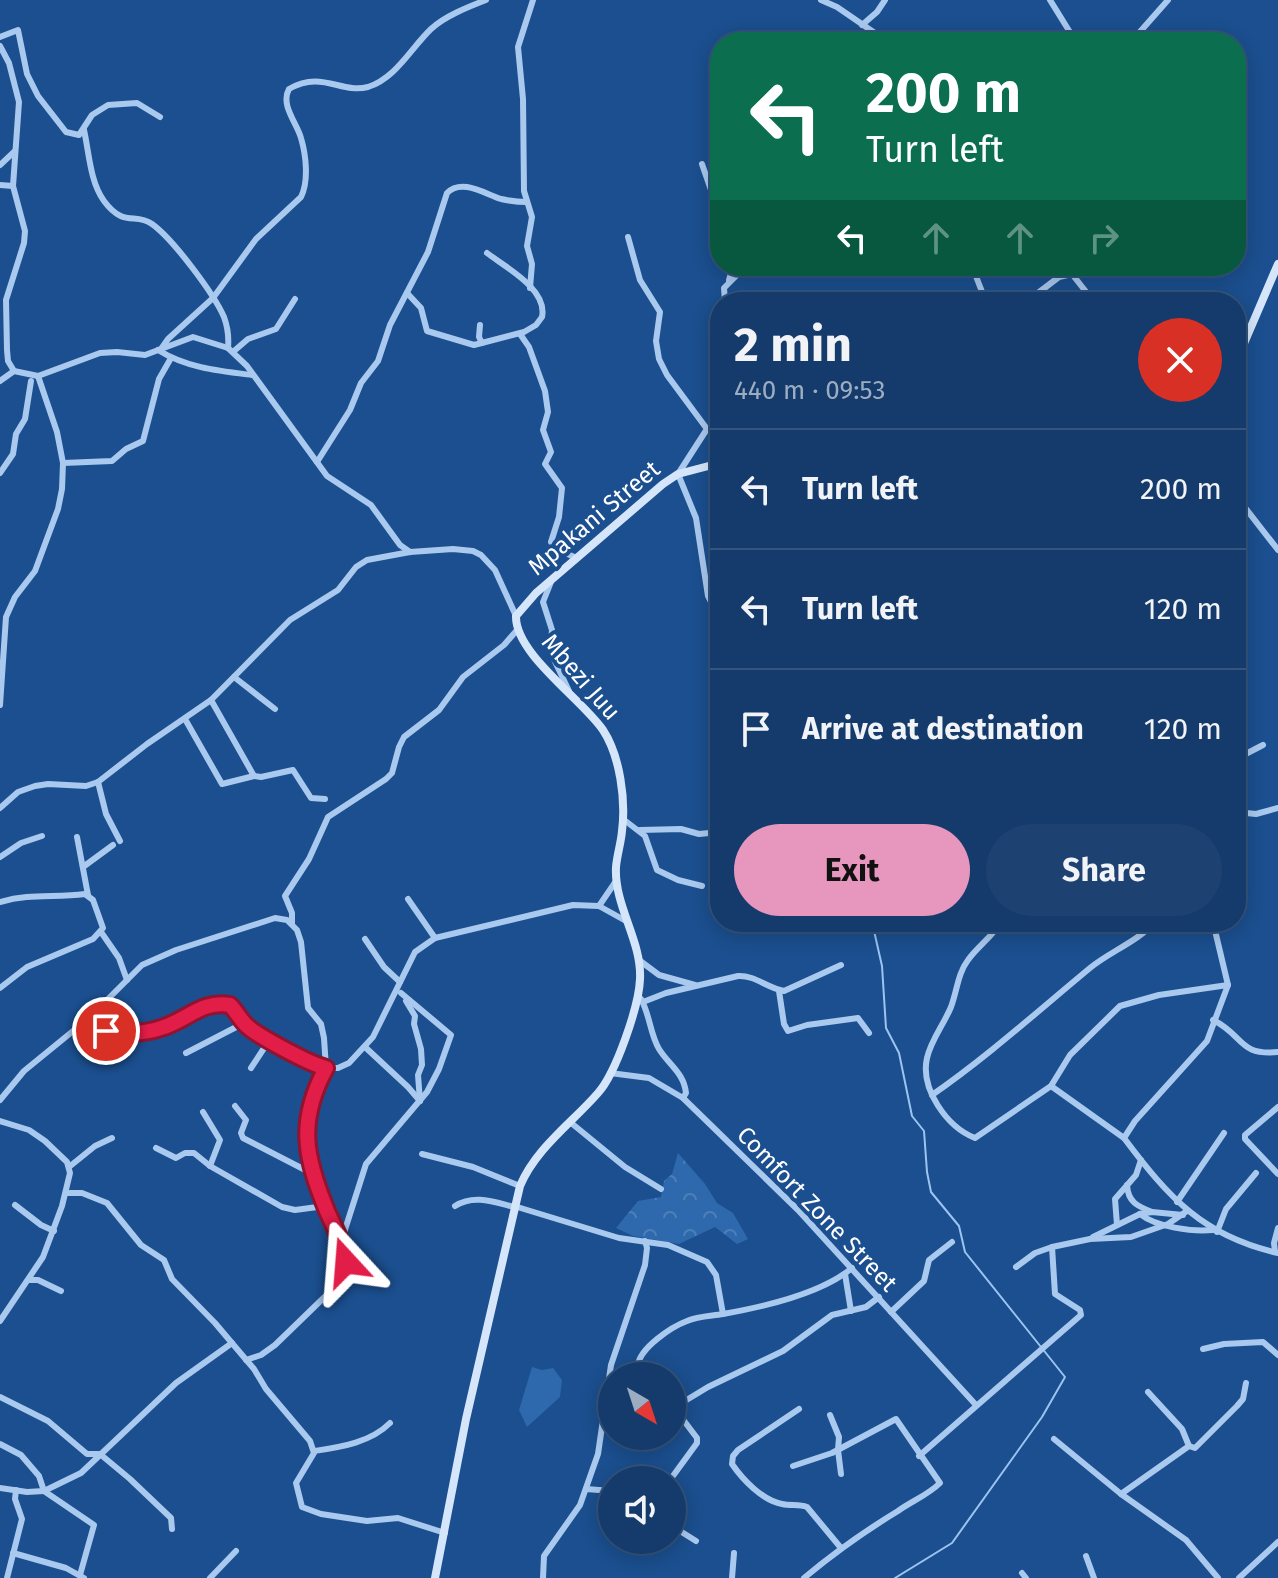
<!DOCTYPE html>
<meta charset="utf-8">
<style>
:root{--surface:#143b6b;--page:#1d4271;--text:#f1f3f6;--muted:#9dadc1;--line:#33557e;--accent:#e797bd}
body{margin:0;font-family:"Fira Sans",sans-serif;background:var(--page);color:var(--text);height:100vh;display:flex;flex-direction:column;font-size:30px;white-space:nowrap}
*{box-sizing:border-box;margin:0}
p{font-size:26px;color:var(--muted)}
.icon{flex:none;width:44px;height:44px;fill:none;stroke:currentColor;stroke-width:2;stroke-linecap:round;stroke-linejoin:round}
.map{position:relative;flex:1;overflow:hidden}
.sheet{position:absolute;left:710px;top:292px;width:536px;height:640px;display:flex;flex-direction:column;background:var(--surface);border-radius:32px;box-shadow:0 4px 20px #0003,0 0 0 2px var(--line)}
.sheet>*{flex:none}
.guide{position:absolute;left:710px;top:32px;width:536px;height:244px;border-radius:32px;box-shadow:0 4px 20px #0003,0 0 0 2px var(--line);background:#0b6e4f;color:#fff;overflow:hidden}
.needle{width:52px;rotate:141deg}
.tools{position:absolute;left:598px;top:1362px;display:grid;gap:16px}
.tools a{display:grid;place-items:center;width:88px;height:88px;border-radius:50%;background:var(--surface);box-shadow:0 4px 20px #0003,0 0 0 2px var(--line);font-size:40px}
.pin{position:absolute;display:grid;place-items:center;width:68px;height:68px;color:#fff;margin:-34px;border:4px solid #fff;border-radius:50%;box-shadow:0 2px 8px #0007}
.me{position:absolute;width:88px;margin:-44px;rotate:341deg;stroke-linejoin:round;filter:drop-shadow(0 0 6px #0008)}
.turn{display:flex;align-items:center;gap:28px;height:168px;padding:0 24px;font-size:36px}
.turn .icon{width:104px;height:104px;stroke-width:2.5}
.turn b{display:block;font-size:56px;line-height:68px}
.lanes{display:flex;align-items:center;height:76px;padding:0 24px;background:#0003;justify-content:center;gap:40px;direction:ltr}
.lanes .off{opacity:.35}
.round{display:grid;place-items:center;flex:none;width:84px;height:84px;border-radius:42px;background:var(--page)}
.overview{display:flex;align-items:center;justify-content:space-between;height:136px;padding:0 24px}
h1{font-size:48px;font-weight:700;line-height:60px}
.cta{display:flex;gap:16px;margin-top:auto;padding:16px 24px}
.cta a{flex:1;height:92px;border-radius:48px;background:var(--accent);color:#111;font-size:32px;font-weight:700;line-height:92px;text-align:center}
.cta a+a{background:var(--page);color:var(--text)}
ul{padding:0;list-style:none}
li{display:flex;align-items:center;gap:24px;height:120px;padding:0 24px;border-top:2px solid var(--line)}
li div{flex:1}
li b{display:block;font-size:30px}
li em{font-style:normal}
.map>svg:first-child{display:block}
</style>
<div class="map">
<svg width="1278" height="1578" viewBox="0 0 1278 1578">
<defs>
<pattern id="forest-crowns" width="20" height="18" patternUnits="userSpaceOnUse" patternTransform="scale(2)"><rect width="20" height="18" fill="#2e69ad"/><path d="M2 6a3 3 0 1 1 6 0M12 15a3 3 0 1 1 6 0" fill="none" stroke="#4d80b9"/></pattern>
</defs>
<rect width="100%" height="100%" fill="#1b4f8f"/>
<path fill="#2e69ad" d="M532,1367L542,1370L553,1368L562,1380L560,1397L527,1427L519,1410Z"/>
<path fill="url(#forest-crowns)" d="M678,1153L705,1184L717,1203L733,1213L748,1239L737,1244L715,1227L679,1244L633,1236L616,1228L638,1201L661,1197L664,1181L672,1174Z"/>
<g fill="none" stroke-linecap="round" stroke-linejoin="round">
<path stroke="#9cc4f0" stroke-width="2" d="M872,922L882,966L886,1028L899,1053L912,1116L924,1131L927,1172L931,1192L959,1226L965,1252L1065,1377L1042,1417L952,1543L895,1578"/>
<g stroke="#a9c9ee" stroke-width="6">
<path d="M821,0L837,7L888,42"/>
<path d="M1050,0L1076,42"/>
<path d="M862,25L877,12L885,0"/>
<path d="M0,37L18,30L27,74L38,96L66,132L79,135L92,115L108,105L137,103L160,117"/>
<path d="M1131,42L1168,0"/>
<path d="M0,46L9,63L19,102L13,186L25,231L24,243L6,300L7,350L8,361L14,371"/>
<path d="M84,130C89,152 90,182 104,201C124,228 135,212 152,224C173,239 214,294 224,317C228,328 229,337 228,348"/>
<path d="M702,164L720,216"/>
<path d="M0,165L15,151"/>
<path d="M0,185L13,186"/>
<path d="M628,237L640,280L660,312L656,341L659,359L667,375L707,429L678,474L696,518L708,596L712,604L720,609"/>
<path d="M972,266L986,302"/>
<path d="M729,280L733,266"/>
<path d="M530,288L532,264L527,246L532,217L524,191L523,99L518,47L533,0"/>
<path d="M407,293L421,308L427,331L474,345L524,332L536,325L542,317C548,289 505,267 487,253"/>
<path d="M725,302L724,288L746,266"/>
<path d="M1026,302L1059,277L1072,274L1094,302"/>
<path d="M480,325L479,337L482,343"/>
<path d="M520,334L529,347L545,391L548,412L543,430L551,452L545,464L562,488L559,517L551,542L556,548L576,558"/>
<path d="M161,349L168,339L213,298L256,239L301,197C309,181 306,155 301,138C297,123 280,105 289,89C322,70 341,94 368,87C396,78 411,48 431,29C445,16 468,7 486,0"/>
<path d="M158,350C187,368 219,371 252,375"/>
<path d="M234,351L248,339L276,329L295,299"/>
<path d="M14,371L38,376L100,353L117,352L145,355L193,337L228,348L247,366L327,476L371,505L400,545L410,552"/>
<path d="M0,381L14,371"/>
<path d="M317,462L350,410L361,383L378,361L390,325L428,252L447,193C462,178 485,194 501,199C510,201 519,202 527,202"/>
<path d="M63,463L112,461L126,449L143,441L159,379L171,358"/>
<path d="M0,473L13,454L16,434L25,419L31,381"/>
<path d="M1236,496L1278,550"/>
<path d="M551,582L543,602L552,630L550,651L569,691"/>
<path d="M234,677L275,709"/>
<path d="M211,700L254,776L261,777L293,770L311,798L325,799"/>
<path d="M0,705L6,617L15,597L35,571L58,509L62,489L63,463L57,432L38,376"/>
<path d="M185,719L222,784L254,776"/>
<path d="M1236,759L1263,745"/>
<path d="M98,782L106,814L120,841"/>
<path d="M0,808L18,792L35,786L48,784L86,786L98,782L147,744L211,700L290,620L338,590L356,567L367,560L410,552L453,549L473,551L481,555L495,570L516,616"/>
<path d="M1236,812L1256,814L1278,808"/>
<path d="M623,819L645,836L657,870L678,880L702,886"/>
<path d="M640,830L681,829L699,834L720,832"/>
<path d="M77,837L88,895"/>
<path d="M0,857L21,843L42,836"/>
<path d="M83,867L113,845"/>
<path d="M408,899L435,938"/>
<path d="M0,902C31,893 54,898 85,894L93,900L103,928L93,939L27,967L0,988"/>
<path d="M599,906L616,881"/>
<path d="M1001,922C992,937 978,946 968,960C958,973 957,991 951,1007C944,1024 931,1040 927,1058C920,1089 947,1127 975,1138L1051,1086L1124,1138"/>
<path d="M1213,922L1228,985L1207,1041L1135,1121L1124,1138C1169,1198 1203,1236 1278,1253"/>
<path d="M292,924V913L285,896L309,859L328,817L386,779L392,773L399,747L404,737L439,710L463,677L504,645L518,629"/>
<path d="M101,932L119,958L127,980"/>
<path d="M365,939L384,967L400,982"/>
<path d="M639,960L659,975L695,985"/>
<path d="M779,991L784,1024L788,1031L807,1025L858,1018L869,1033"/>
<path d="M641,999C650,1015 650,1034 659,1049C669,1065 684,1073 686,1093L683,1098"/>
<path d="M406,1001L415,1016L414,1024L421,1049L422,1065L418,1075L420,1101"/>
<path d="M643,1002L666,993L738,976C755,975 767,988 784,991L841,965"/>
<path d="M89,1018C111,1038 146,1037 172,1024C192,1014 207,1000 230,1005L244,1023L256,1033L314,1065L326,1068H338L349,1063L373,1037L415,952L435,938L573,905L599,906L626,921"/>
<path d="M1213,1020C1244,1035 1238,1056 1278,1052"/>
<path d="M365,1047L408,1087L420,1101"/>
<path d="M186,1053L244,1023"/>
<path d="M251,1068L270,1039"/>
<path d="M610,1073L649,1078L683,1098L798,1210L976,1405"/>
<path d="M1051,1086L1070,1055L1120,1006L1159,995L1228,985"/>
<path d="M932,1095C987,1057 1038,1011 1090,968C1111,951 1137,942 1155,922"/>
<path d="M0,1100L24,1071L89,1018L142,965L176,950L275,918L287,920L297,930L301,942L308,1008L321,1024L324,1038L326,1068L309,1103L308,1155L313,1174L336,1232L342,1239"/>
<path d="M235,1106L246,1120L241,1133L243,1138L313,1174"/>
<path d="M1278,1107L1245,1135V1139L1278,1174"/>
<path d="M203,1112L220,1140L210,1166"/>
<path d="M0,1121L29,1130L45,1141L67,1162L70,1173L62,1206L43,1257L0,1321"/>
<path d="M570,1122L625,1167L661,1189"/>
<path d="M156,1148L176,1158L185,1153H194L210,1166L282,1207L295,1210L325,1206"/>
<path d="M422,1154L473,1167L520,1186"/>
<path d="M69,1167L95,1146L112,1138"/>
<path d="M1127,1185C1128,1202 1137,1206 1152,1212"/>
<path d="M66,1193H82L107,1203L141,1245L164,1260L172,1279L215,1323L254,1369L266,1389L310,1441L314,1453L296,1483L302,1507L321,1514L367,1521L398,1518L445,1533"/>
<path d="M1177,1202L1224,1133"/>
<path d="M15,1205L41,1225L54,1231"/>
<path d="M455,1206C474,1194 494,1202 514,1207"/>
<path d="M514,1206L619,1238L668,1245L707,1262L716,1275L723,1314"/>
<path d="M1140,1214C1156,1227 1192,1232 1213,1230"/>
<path d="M1117,1225L1115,1199L1136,1175L1141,1160"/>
<path d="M1217,1232L1226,1209L1256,1173"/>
<path d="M1093,1237L1140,1214L1152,1212L1183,1215"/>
<path d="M1275,1252L1274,1243L1278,1228"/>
<path d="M1016,1267L1035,1253L1052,1247"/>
<path d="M845,1274L851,1311"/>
<path d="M29,1280H38L61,1291"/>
<path d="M891,1312L924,1281L929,1260L952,1242"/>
<path d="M1203,1349L1224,1344L1263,1342L1278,1355"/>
<path d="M246,1360L261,1355L275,1345L340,1282L347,1267L342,1239L366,1164L427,1092L439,1069L451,1035L401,993"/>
<path d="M646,1376L638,1365C640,1348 671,1327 687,1321C698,1316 712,1316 723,1314C763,1307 821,1294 852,1268"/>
<path d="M0,1397L48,1421L87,1454H100L130,1479L171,1518L172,1529"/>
<path d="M675,1407L708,1387L783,1351L832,1315L866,1307L879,1297"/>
<path d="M799,1409L738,1450L733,1456L732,1464C743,1480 762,1500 782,1504C791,1506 799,1504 807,1507L841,1548"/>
<path d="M830,1415L839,1437L838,1450L841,1474"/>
<path d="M1054,1439L1121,1494L1186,1540L1218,1578"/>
<path d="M0,1444L21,1455L39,1476L44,1491L94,1525L80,1575"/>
<path d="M1189,1446L1195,1448L1237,1406L1243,1399L1246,1383"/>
<path d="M314,1451C340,1447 370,1443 390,1423"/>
<path d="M919,1456L1081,1315L1080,1310L1055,1294L1052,1247L1090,1239L1131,1237L1168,1224L1187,1211"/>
<path d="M793,1466L832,1453L896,1419L940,1483C928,1495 912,1501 898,1511C865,1531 834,1553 804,1578"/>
<path d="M670,1480L697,1443V1438L672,1405"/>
<path d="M0,1488L27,1492L44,1491L81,1473L176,1383L232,1343"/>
<path d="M586,1489L612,1491"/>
<path d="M1121,1494L1189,1446L1182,1429L1148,1392"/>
<path d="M672,1526L696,1541"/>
<path d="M610,1527L612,1525"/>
<path d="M13,1553L66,1568L84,1578"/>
<path d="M1086,1556L1094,1578"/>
<path d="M1022,1573L1026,1578"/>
<path d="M7,1578L22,1519L15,1499L16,1490"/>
<path d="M210,1578L236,1551"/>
<path d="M543,1578L544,1556L580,1505L598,1454L611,1365L645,1265L647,1248L645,1241"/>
<path d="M732,1578L734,1553"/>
<path d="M1239,1578L1278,1542"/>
</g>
<g stroke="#d6e6fa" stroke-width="8">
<path d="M1236,362L1278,264"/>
<path d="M435,1578L466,1419L520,1186C536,1148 572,1123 598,1093C616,1073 639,1006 640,979C642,941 614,906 616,867C617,855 621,843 622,831C626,800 620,756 603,730C582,699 515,654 516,616L536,593L663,484L678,474L720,463"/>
</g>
</g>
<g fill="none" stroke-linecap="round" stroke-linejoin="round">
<g stroke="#92132f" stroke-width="20">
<path id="route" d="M106,1031C125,1034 146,1034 164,1027C188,1019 203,1000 230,1005C236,1011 240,1019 246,1025C257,1036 310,1064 326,1068C297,1122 305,1157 327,1211C335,1229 343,1243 346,1262"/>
</g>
<use href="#route" stroke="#e11d48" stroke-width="14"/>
</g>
<g text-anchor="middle" stroke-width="8" stroke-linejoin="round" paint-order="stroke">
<g font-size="24" fill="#fff" stroke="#1b4f8f">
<text transform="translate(594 518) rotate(-40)" y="8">Mpakani Street</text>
<text transform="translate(581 677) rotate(49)" y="8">Mbezi Juu</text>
<text transform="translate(817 1209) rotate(46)" y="8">Comfort Zone Street</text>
</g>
</g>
</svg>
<div class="tools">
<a><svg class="needle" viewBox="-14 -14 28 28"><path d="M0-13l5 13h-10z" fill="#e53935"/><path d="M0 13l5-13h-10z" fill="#9dadc1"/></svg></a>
<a><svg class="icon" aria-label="sound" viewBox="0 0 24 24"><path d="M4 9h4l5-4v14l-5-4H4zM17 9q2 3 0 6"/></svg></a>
</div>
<div class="pin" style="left:106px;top:1031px;background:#d93025"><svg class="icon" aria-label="arrive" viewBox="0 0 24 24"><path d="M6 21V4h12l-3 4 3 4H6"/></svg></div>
<svg class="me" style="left:346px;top:1262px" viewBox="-20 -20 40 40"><path d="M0-17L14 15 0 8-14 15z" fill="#e11d48" stroke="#fff" stroke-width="4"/></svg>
<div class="guide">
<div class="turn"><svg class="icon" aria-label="left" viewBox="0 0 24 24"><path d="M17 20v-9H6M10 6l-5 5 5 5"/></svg><div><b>200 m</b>Turn left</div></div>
<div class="lanes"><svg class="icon" aria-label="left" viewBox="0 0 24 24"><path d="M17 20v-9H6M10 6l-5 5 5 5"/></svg><svg class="icon off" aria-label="ahead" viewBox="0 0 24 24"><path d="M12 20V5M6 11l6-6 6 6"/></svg><svg class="icon off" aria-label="ahead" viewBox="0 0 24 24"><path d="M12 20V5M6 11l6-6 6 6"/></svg><svg class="icon off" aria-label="right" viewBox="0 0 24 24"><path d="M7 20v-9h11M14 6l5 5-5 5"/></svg></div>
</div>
<section class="sheet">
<div class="overview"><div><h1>2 min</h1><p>440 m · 09:53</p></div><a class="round" style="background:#d93025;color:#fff"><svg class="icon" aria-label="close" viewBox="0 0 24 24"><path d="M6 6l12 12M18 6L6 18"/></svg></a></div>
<ul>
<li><svg class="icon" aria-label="left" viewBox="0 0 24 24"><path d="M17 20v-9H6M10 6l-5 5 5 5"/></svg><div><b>Turn left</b></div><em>200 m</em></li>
<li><svg class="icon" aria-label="left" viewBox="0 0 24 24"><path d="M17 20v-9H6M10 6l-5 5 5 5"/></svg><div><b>Turn left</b></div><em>120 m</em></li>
<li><svg class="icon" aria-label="arrive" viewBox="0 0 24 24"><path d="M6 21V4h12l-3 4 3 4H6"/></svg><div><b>Arrive at destination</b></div><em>120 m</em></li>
</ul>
<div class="cta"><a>Exit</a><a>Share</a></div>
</section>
</div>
